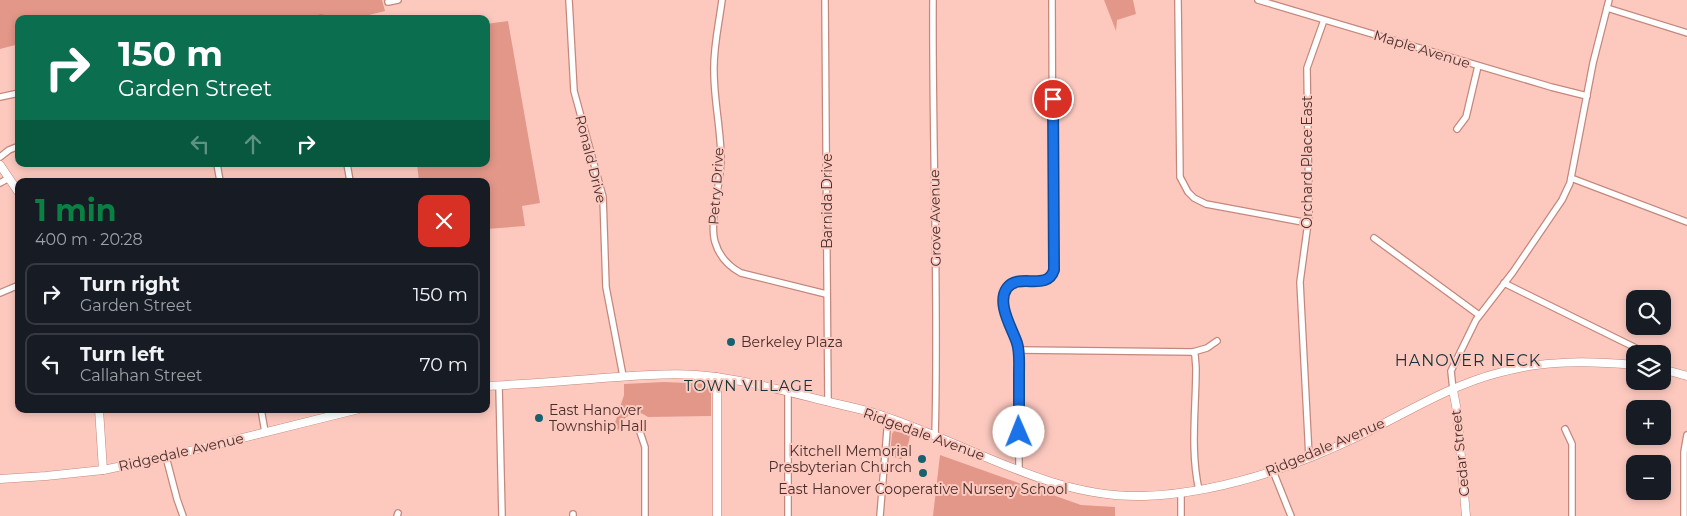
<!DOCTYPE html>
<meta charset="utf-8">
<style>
:root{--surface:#171b24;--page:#20242c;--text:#f1f3f6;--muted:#9ea1a6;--line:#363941;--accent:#0b8043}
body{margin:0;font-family:Montserrat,sans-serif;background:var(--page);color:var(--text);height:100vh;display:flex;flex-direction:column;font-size:19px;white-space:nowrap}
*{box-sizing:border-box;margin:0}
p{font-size:16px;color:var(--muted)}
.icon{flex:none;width:28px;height:28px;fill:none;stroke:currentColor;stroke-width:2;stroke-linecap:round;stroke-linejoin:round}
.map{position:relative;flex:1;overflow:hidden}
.panel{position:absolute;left:15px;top:178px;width:475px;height:235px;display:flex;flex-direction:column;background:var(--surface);border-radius:10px;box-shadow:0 2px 8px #0003}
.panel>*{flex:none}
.top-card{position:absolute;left:15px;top:15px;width:475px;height:152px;border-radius:10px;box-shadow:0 2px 8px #0003;background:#0b6e4f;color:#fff;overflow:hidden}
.fabs{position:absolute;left:1626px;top:290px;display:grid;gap:10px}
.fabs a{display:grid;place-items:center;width:45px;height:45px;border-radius:10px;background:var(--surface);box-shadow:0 2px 8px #0003;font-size:25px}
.pin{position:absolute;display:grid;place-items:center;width:42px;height:42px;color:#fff;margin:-21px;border:2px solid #fff;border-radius:50%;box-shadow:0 1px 5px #0007}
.me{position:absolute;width:55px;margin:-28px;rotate:359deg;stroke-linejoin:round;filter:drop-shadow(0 0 4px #0008)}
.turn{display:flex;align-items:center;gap:18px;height:105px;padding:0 20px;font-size:22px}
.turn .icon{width:65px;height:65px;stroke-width:2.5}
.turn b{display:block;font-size:35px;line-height:42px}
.lanes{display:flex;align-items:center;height:48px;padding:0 20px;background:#0003;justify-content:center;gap:25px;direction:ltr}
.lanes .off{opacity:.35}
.round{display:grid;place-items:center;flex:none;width:52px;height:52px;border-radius:10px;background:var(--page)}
.headline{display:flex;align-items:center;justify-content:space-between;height:85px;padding:0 20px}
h1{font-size:30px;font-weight:700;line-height:38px;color:var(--accent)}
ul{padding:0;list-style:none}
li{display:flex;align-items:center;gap:15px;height:62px;margin:0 10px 8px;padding:0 10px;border:2px solid var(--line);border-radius:10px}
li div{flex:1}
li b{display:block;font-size:19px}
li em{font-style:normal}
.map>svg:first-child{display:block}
</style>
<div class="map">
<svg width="1687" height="516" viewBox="0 0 1687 516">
<rect width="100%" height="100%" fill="#fdc9bf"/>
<g fill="#e39789">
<path d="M0,0H382L385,11L353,19H135L132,15L118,19H19V44L0,49Z"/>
<path d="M1104,0H1133L1136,14L1117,20L1116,31Z"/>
<path d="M508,21L540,203L522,206L525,226L486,229V181H419L417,164H486V24Z"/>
<path d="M664,382L711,384V416L648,417C639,410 631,412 623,420V430L613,429L624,395V384Z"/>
<path d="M894,431L910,435L906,456L901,459L890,456L892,434Z"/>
<path d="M940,455L1081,505L1115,507V516H933Z"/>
</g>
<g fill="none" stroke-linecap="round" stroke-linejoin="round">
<g stroke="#c4877b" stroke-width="8">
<g id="street">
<path d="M569,0L574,91L603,197L606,287L623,376"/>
<path d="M722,0C719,24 713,48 714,72C714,101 721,130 721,159C721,182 709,222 715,242C719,256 728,266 741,273L826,294"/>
<path d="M825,0L828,402"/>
<path d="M933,0C932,145 939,291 935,436"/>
<path d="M1178,0L1180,177L1188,192L1194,198L1206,204L1308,223"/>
<path d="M1258,0L1551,87L1587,96"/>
<path d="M388,2L398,0"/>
<path d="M1607,8L1687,33"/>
<path d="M321,18V19"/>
<path d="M0,97L19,93"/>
<path d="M1457,129L1466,117L1478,66"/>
<path d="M0,157L9,150L19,146"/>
<path d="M217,164L220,181"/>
<path d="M347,164L350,181"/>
<path d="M1571,178L1687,222"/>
<path d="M0,183L9,178"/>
<path d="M1374,238L1479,315"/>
<path d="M1504,283L1642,351"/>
<path d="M0,293L19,285"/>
<path d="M1019,350L1193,352L1207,348L1217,341"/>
<path d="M1193,352L1195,355L1196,368C1196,408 1190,451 1199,490"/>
<path d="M499,386L502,516"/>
<path d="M1453,390L1451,371L1476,320L1513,272L1562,200L1570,183L1593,63L1609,0"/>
<path d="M261,409L265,432"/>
<path d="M638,426L645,447V516"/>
<path d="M1565,429L1572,444V516"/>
<path d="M166,457L177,499L183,516"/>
<path d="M1309,457L1300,282L1309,215L1307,68L1324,20"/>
<path d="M1019,470C1019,444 1018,419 1019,393C1019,378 1021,361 1018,347C1016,331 998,307 1005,291C1015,270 1046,292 1053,270L1052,0"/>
<path d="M1273,471L1291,516"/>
<path d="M1181,493V516"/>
<path d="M397,516L398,513"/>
<path d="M573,516V514"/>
<path d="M788,516V391"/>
<path d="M880,516L888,418"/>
<path d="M1684,516V452L1687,435"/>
</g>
</g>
<g stroke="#c4877b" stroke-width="9">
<g id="secondary">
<path d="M0,165L19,193"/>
<path d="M1662,369L1687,376"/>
<path d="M486,386C530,384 574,380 618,377C644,375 670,373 696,375C735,378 774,388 813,398C832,403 852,407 871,412C962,439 1047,499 1144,496C1219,493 1290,469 1357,437C1403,415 1448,386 1498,373C1543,360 1589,361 1635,365"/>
<path d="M1453,390L1457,411L1466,516"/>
<path d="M99,409L103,470"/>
<path d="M0,479L46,476L103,470L166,457L359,409"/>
<path d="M717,516V377"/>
</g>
</g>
<use href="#street" stroke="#fff" stroke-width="5.5"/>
<use href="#secondary" stroke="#fff" stroke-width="8"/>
</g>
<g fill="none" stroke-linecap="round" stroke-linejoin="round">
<g stroke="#114b97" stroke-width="12">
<path id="route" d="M1019,432C1019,412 1019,393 1019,374C1019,364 1020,352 1017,343C1012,328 996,303 1007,288C1019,272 1047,292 1054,270L1053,99"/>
</g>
<use href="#route" stroke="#1a73e8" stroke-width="9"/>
</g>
<g fill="#17626e" stroke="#fdc9bf" stroke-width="2">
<circle cx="731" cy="342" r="5"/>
<circle cx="539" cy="418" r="5"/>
<circle cx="922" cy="459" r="5"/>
<circle cx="923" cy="473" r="5"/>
</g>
<g text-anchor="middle" stroke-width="4" stroke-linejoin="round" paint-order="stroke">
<g font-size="14" fill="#482e2a" stroke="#fdc9bf">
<text transform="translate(1422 49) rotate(17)" y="5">Maple Avenue</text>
<text transform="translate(591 159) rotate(76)" y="5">Ronald Drive</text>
<text transform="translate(1307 162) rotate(-90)" y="5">Orchard Place East</text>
<text transform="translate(716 186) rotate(-86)" y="5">Petry Drive</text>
<text transform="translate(827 201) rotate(-90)" y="5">Barnida Drive</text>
<text transform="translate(935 218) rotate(-91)" y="5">Grove Avenue</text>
<text transform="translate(924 434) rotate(20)" y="5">Ridgedale Avenue</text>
<text transform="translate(1325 447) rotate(-23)" y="5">Ridgedale Avenue</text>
<text transform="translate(181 452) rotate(-13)" y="5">Ridgedale Avenue</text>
<text transform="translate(1460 453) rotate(-96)" y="5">Cedar Street</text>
</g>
<g font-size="14" fill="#482e2a" stroke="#fdc9bf" text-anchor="start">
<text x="741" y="347">Berkeley Plaza</text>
<text x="549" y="415">East Hanover<tspan x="549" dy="16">Township Hall</tspan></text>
<text x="912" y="456" text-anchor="end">Kitchell Memorial<tspan x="912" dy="16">Presbyterian Church</tspan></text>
<text x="923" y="494" text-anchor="middle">East Hanover Cooperative Nursery School</text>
</g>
<g font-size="15" letter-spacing="1" fill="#113339" stroke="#fdc9bf">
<text x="749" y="391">TOWN VILLAGE</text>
</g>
<g font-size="16" letter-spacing="1" fill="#113339" stroke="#fdc9bf">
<text x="1468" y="366">HANOVER NECK</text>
</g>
</g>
</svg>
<div class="fabs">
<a><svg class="icon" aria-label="search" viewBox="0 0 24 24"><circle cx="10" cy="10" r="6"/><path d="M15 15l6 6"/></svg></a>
<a><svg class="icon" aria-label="layers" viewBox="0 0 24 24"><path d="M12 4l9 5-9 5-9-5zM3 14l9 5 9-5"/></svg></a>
<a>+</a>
<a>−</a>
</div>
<div class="pin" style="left:1053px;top:99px;background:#d93025"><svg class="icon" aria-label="arrive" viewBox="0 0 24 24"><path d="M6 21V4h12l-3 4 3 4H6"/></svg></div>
<svg class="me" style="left:1019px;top:432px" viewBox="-20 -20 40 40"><circle r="19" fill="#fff"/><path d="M0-13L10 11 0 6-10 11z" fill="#1a73e8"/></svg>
<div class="top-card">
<div class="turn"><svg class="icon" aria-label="right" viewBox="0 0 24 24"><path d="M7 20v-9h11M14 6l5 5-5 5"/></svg><div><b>150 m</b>Garden Street</div></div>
<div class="lanes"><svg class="icon off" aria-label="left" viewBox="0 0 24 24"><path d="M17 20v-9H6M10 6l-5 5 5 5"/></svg><svg class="icon off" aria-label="ahead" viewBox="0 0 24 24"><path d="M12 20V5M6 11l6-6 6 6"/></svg><svg class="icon" aria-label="right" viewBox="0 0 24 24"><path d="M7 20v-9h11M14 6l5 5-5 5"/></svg></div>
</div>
<section class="panel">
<div class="headline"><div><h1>1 min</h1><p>400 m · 20:28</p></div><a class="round" style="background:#d93025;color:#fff"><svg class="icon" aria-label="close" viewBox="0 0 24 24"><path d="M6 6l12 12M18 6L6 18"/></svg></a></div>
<ul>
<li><svg class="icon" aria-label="right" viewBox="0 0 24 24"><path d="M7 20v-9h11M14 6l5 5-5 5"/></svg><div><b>Turn right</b><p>Garden Street</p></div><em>150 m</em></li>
<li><svg class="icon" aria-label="left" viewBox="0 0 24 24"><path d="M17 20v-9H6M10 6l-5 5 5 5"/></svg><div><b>Turn left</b><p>Callahan Street</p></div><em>70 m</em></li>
</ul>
</section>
</div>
